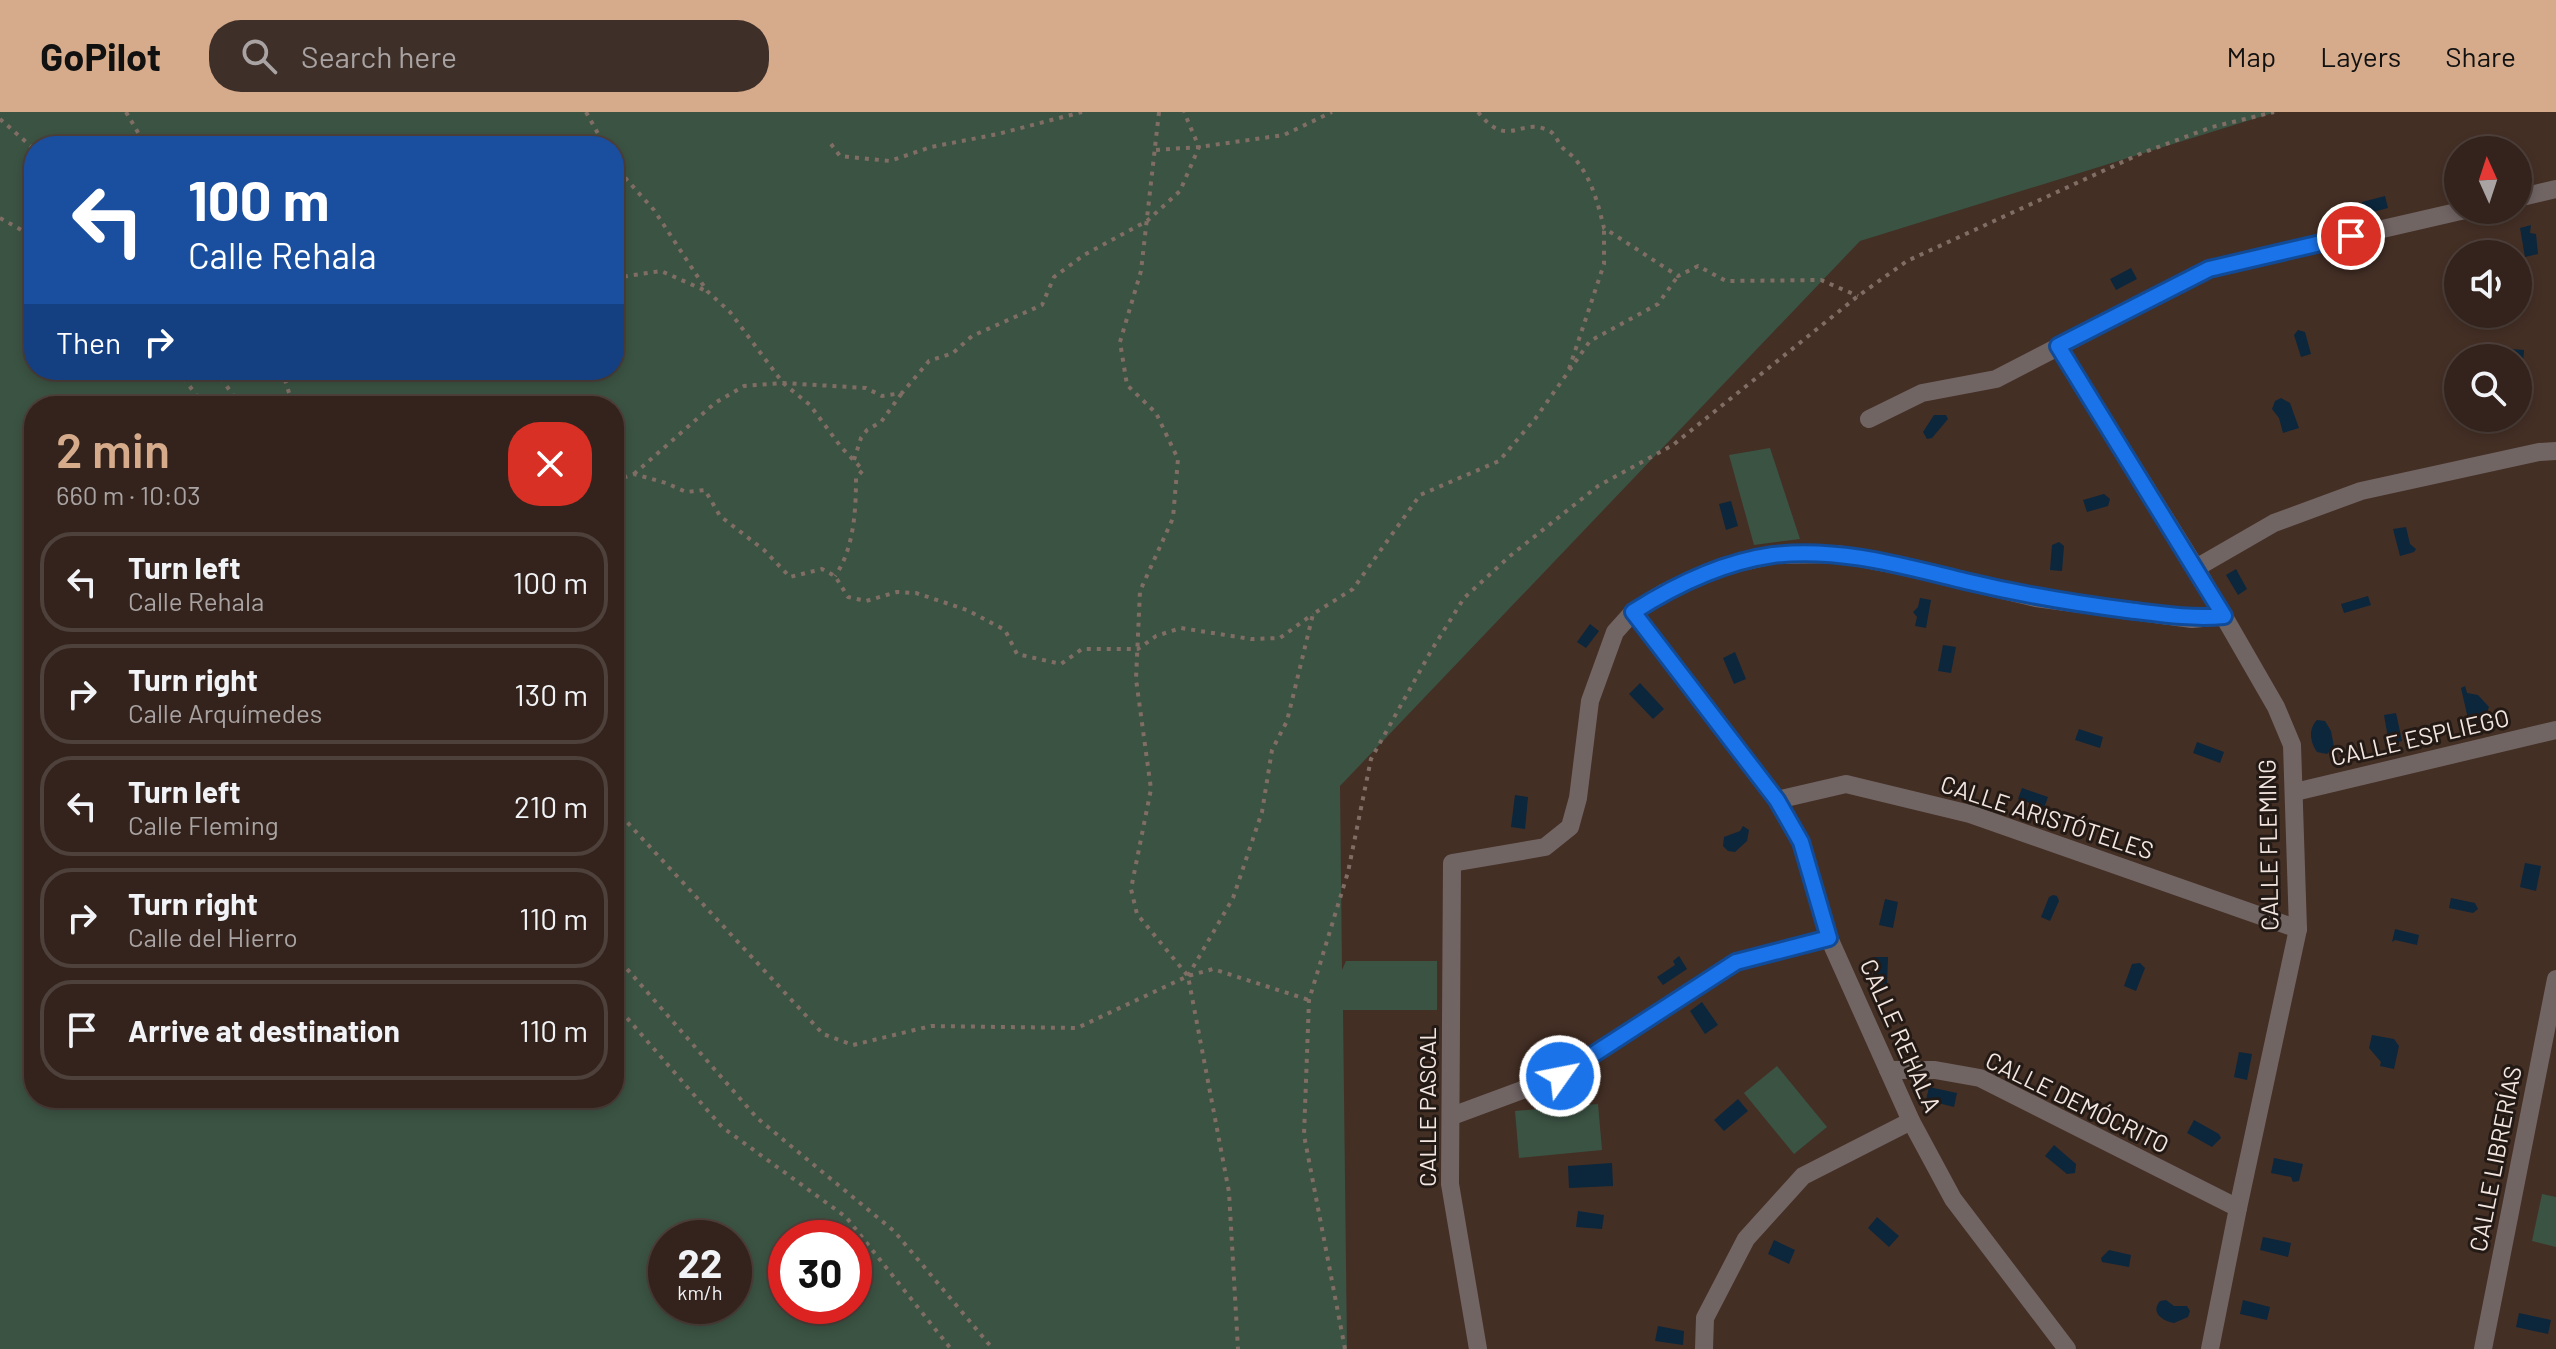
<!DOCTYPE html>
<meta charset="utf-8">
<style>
:root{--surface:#33231c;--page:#3e2f29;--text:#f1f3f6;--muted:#a9a4a3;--line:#4e403b;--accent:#d6ab8b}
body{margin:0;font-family:Barlow,sans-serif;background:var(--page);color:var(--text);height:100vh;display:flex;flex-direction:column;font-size:30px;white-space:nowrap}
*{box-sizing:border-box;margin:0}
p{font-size:26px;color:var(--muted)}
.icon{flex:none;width:44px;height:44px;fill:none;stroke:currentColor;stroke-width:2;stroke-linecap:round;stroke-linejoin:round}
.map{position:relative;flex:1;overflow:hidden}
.details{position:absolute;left:24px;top:284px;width:600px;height:712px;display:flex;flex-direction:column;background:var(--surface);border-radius:32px;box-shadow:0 4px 12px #0003,0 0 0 2px var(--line)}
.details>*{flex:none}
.guide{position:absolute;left:24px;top:24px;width:600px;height:244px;border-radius:32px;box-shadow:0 4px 12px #0003,0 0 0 2px var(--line);background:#1a4fa0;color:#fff;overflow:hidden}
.needle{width:52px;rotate:357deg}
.tools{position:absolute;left:2444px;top:24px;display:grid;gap:16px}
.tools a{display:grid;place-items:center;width:88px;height:88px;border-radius:50%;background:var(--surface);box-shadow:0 4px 12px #0003,0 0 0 2px var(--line);font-size:40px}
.speed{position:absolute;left:648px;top:1108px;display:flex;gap:16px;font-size:40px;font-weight:700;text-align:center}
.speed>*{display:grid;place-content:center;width:104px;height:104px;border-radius:50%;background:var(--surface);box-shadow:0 4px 12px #0003,0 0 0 2px var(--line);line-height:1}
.speed small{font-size:20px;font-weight:400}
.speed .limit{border:12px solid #d22;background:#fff;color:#111}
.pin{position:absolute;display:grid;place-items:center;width:68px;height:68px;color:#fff;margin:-34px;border:4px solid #fff;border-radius:50%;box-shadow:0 2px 8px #0007}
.me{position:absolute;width:88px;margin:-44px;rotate:57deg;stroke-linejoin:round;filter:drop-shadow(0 0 6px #0008)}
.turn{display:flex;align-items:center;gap:28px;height:168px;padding:0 32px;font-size:36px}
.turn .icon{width:104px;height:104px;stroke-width:2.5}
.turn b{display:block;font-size:56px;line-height:68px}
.then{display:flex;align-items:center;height:76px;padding:0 32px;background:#0003;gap:16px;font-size:30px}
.round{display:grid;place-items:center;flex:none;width:84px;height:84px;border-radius:32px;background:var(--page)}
.overview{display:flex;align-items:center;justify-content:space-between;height:136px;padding:0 32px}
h1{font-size:48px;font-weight:600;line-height:60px;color:var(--accent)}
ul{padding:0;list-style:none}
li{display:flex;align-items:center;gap:24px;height:100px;margin:0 16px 12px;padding:0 16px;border:4px solid var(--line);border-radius:32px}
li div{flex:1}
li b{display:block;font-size:30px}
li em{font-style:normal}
header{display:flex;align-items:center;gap:48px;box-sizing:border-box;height:112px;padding:0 40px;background:var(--accent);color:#111}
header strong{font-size:38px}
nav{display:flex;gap:44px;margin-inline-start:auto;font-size:28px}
.search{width:560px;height:72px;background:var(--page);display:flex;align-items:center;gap:20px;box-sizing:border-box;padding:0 28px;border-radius:32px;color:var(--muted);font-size:30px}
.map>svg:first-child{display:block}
</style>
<header>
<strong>GoPilot</strong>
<div class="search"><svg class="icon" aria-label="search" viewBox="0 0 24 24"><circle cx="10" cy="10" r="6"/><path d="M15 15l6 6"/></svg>Search here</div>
<nav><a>Map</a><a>Layers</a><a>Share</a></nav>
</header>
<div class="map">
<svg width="2556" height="1237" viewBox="0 0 2556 1237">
<rect width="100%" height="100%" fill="#442f25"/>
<g fill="#3b5343" fill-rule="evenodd">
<path d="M0,0H2276L1860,129L1340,674L1342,858L1346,849H1437V898H1343L1347,1237H0ZM614,34V258H34V34ZM614,294V986H34V294ZM734,1126V1194H666V1126ZM854,1126V1194H786V1126Z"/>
<path d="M1770,336L1800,427L1754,433L1729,343Z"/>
<path d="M1777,954L1827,1015L1794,1042L1744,981Z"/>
<path d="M1598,992L1602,1038L1519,1046L1515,999Z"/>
<path d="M2542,1082L2556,1085V1135L2532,1129Z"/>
</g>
<g fill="#0c263c">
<path d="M2385,84L2388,96L2365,102L2362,90Z"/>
<path d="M2531,113L2530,121L2536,122L2538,142L2525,145L2520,116Z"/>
<path d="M2131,156L2137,167L2116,178L2110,167Z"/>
<path d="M2298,218L2305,220L2311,242L2301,245L2294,223Z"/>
<path d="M2498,236L2524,238L2523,250H2518V246H2497Z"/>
<path d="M2281,286L2290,291L2299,316L2283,321L2279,306L2272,297L2275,289Z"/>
<path d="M1934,303H1946L1948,307L1932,326L1927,327L1923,320Z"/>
<path d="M2104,382L2110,387L2108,394L2087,400L2083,388Z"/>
<path d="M1731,389L1738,414L1726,418L1719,392Z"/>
<path d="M2406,415L2410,432L2416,437L2414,440L2400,444L2393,417Z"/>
<path d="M2059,430L2064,434L2062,459L2050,458L2052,433Z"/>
<path d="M2236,457L2247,477L2238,483L2226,463Z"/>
<path d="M2368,484L2371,493L2344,501L2341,492Z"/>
<path d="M1920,486L1931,488L1926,516L1915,514L1917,505L1913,500L1918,495Z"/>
<path d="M1590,512L1599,519L1586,536L1577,530Z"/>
<path d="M1943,533L1956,535L1951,561L1938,559Z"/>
<path d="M1735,540L1746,567L1734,572L1723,546Z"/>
<path d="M1640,571L1664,597L1653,607L1629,582Z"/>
<path d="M2465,574L2467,581L2478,583L2489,595L2484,608L2477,615L2469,611L2461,576Z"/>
<path d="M2396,601L2402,629L2389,632L2384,603Z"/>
<path d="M2317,608L2325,609L2331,619L2334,635L2327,642L2317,640C2310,630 2308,617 2317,608Z"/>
<path d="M2079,617L2103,625L2100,636L2075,628Z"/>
<path d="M2197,630L2224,640L2220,651L2193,641Z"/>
<path d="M2022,676L2048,685L2044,696L2018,687Z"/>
<path d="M1515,683L1528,685L1525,717L1511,715Z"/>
<path d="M1743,714L1749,718L1747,729L1735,740L1728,739L1723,734L1724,725L1740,719Z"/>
<path d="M2525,751L2541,754L2536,779L2520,775Z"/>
<path d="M2053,783L2057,784L2059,789L2050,809L2041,805L2049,785Z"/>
<path d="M2451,786L2475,791L2478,797L2473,801L2449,796Z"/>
<path d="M1885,787L1898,790L1893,816L1879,813Z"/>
<path d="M2395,817L2419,823L2417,833L2395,828L2392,830Z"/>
<path d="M1679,844L1687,857L1663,873L1657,865L1675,853L1673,849Z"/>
<path d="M1874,845H1888L1887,874L1872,873Z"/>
<path d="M2140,851L2145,856L2136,879L2124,874L2132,852Z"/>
<path d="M1702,890L1718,913L1705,922L1690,899Z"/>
<path d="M2372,923L2394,927L2399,934L2394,957L2380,954L2381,950L2369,936Z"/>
<path d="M2239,940L2252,942L2247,968L2234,965Z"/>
<path d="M1929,975L1957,981L1954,995L1926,988Z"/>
<path d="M1738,987L1748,999L1724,1019L1714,1008Z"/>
<path d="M2194,1008L2219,1022L2221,1026L2212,1035L2187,1021Z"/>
<path d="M2054,1033L2076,1052L2075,1061L2067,1062L2045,1044Z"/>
<path d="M2274,1046L2303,1052L2299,1069L2293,1070L2291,1065L2271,1061Z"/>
<path d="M1612,1051L1613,1074L1569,1076L1568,1054Z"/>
<path d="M1578,1099L1604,1103L1602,1117L1576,1115Z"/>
<path d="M1877,1105L1899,1124L1889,1135L1868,1116Z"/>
<path d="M2263,1125L2291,1131L2288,1145L2260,1138Z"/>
<path d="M1774,1128L1795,1138L1789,1152L1768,1142Z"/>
<path d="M2109,1138L2131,1143L2129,1155L2102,1150L2101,1146Z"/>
<path d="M2166,1188L2174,1194H2187L2190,1199L2188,1205L2174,1211C2163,1209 2150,1201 2160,1189Z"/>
<path d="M2243,1188L2270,1195L2267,1208L2240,1202Z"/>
<path d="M2519,1201L2551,1208L2548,1222L2516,1215Z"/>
<path d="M1658,1214L1684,1219L1683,1233L1655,1229Z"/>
</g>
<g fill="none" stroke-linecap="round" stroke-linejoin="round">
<g stroke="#806e65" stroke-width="4" stroke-dasharray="4 6" stroke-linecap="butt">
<path d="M126,0L146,34"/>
<path d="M586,0L605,34"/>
<path d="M1159,0L1141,159L1120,230L1127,273L1156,301L1178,347L1173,406L1140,479L1136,567L1151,677L1131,777L1137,802L1188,864L1229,1080L1238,1237"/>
<path d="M1478,0C1507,37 1519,7 1545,17C1555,20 1556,27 1561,34C1565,39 1571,42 1575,47C1592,67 1598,92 1604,116L1678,164L1698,154L1726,169L1821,168L1858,184"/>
<path d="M0,7L34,37"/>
<path d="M831,32L840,44L890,49L931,35L998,22L1082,0"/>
<path d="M1156,38L1199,35L1284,23L1332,0"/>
<path d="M614,49L627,68L654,98L707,179L730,200L783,271L810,293L841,335L863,358L856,366C856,398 854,437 835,464"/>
<path d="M0,106L34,125"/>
<path d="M614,166L661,159L704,178"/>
<path d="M1569,257L1604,152V116"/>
<path d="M178,258L204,294"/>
<path d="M215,258L241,294"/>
<path d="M282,258L293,294"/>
<path d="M854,348L861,326L867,318L881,310L902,281"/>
<path d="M634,362L715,291L744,274L783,271L866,276L882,284L902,281L929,249L953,241L972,224L1042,193L1054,165L1084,143L1147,109L1180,79L1199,35L1184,0"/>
<path d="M614,369L634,362L666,371L686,380L705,378L720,404L764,438L790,465L822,457L835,464L848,485L866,489L897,480L916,481L967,498L1005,518L1017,542L1061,552L1082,537H1138L1156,524L1181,516L1251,527L1280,526L1313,502"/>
<path d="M614,696L823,922L853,933L931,914L1077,916L1188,864L1213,857L1309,888"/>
<path d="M614,842L757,1006L894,1119L993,1237"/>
<path d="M1188,864L1233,786L1262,700L1272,638L1287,609L1313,502L1353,477L1420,383L1499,349L1535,307L1590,229L1658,192L1678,164"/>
<path d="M614,891L722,1015L846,1105L951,1237"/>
<path d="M1345,1237L1304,1023L1309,888L1348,760L1371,647L1431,539L1464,486L1510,444L1598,374L1673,333L1858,184L1907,149L2142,41L2212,15L2274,0"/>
</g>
<g stroke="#716564" stroke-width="18">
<path d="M2518,86L2556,77"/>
<path d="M2058,234L2196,456L2276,595L2292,633L2298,817L2238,1096L2210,1237"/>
<path d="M1869,307L1922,281L1996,267L2209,157L2465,98"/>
<path d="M2196,456L2274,411L2361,379L2539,340L2556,339"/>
<path d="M1633,500L1777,688L1801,730L1829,826L1911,1009L1953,1087L2067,1237"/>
<path d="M2295,680L2556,618"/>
<path d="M1777,688L1846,672L1970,702L2298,817"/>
<path d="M1888,958H1935L1980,966L2238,1096"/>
<path d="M1452,1004L1560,964L1736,850L1829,826"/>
<path d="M1478,1237L1450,1072L1452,751L1545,735L1570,715L1578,686L1590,589L1615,520L1633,500L1663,481L1724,454L1774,443L1838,442L1906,455L2036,486L2192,507L2224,504"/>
<path d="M1704,1237L1705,1206L1746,1127L1803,1064L1911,1009"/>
<path d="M2483,1237L2556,867"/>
</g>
</g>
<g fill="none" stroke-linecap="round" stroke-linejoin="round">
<g stroke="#114b97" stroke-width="20">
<path id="route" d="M1560,964L1736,850L1829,826L1801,730L1777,688L1633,500C1675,473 1723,450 1773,443C1838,435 1903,454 1965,469C2019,482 2072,491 2127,498C2160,502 2191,507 2224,504L2058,234L2209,157L2351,124"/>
</g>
<use href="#route" stroke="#1a73e8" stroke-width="14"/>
</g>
<g text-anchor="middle" stroke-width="6" stroke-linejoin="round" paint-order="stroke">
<g font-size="24" fill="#f4e6e0" stroke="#231a15">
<text transform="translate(2420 626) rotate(-13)" y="8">CALLE ESPLIEGO</text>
<text transform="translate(2047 706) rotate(18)" y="8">CALLE ARISTÓTELES</text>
<text transform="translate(2269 733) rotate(-91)" y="8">CALLE FLEMING</text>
<text transform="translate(1900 924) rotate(66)" y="8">CALLE REHALA</text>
<text transform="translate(2077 991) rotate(26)" y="8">CALLE DEMÓCRITO</text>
<text transform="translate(1428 995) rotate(-90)" y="8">CALLE PASCAL</text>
<text transform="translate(2496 1047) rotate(-79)" y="8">CALLE LIBRERÍAS</text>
</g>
</g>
</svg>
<div class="tools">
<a><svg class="needle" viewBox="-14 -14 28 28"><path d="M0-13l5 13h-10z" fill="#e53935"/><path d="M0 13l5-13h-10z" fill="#a9a4a3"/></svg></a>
<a><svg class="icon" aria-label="sound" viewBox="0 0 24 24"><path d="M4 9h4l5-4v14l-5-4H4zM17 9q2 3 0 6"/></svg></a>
<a><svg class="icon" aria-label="search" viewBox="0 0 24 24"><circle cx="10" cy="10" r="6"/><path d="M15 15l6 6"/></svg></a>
</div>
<div class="speed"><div>22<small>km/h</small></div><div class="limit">30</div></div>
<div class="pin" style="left:2351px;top:124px;background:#d93025"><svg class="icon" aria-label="arrive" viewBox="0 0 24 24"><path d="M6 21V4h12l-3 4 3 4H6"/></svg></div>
<svg class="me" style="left:1560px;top:964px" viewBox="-20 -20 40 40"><circle r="17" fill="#1a73e8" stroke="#fff" stroke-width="3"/><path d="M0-11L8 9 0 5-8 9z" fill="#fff"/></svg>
<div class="guide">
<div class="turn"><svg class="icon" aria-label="left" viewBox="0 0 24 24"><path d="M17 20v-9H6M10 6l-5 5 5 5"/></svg><div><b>100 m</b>Calle Rehala</div></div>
<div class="then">Then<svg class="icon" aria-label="right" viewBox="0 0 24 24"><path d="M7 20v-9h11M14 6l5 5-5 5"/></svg></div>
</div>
<section class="details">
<div class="overview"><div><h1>2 min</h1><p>660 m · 10:03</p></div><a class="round" style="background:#d93025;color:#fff"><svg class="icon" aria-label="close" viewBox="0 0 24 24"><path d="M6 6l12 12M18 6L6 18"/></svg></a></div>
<ul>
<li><svg class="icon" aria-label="left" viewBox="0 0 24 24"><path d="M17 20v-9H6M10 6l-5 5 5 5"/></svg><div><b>Turn left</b><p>Calle Rehala</p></div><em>100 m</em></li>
<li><svg class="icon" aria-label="right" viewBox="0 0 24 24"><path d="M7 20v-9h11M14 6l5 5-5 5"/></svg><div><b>Turn right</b><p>Calle Arquímedes</p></div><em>130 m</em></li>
<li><svg class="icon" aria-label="left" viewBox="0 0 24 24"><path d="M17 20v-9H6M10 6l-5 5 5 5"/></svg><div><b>Turn left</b><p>Calle Fleming</p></div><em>210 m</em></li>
<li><svg class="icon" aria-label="right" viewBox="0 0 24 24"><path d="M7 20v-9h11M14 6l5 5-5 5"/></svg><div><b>Turn right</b><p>Calle del Hierro</p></div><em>110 m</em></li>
<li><svg class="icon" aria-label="arrive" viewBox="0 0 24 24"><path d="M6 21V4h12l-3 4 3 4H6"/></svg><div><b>Arrive at destination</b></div><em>110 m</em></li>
</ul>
</section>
</div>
